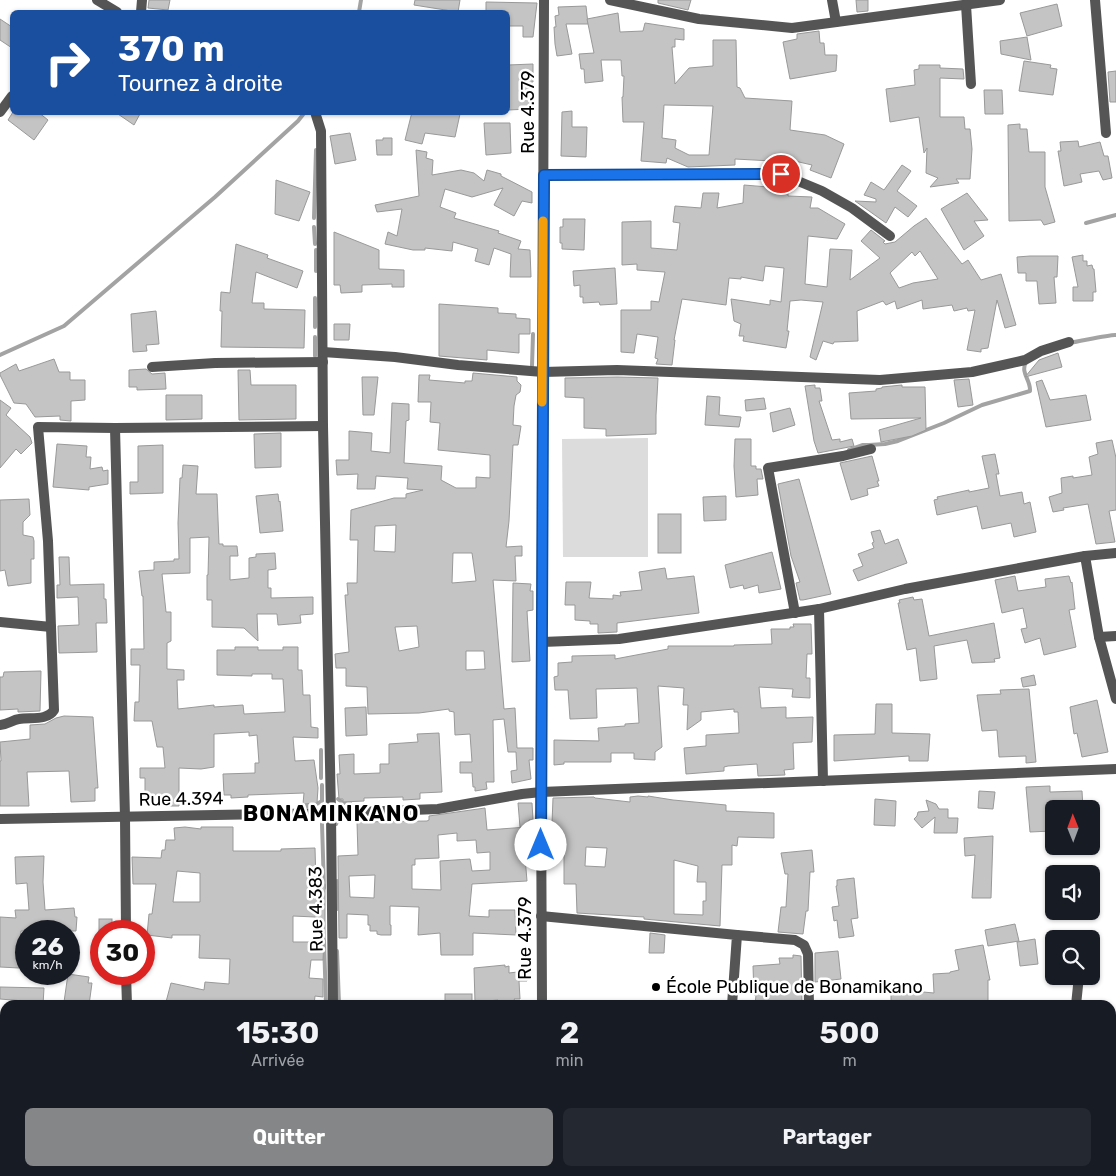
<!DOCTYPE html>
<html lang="fr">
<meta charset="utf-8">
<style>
:root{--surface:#171b24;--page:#242831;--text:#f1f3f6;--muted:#9ea1a6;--accent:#858687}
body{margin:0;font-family:Rubik,sans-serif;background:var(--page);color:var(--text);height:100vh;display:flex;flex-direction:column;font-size:19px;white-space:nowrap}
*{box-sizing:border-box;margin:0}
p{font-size:16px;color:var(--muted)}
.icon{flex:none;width:28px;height:28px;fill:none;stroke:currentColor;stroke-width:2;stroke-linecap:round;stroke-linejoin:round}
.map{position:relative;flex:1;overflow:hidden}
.panel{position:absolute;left:0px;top:1000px;width:1116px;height:176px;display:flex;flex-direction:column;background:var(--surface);border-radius:15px 15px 0 0;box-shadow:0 1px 4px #0004}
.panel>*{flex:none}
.hud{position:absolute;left:10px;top:10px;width:500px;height:105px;border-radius:8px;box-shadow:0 1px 4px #0004;background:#1a4fa0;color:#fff;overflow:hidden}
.needle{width:32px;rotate:359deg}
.controls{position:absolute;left:1045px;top:800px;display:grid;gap:10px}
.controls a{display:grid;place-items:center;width:55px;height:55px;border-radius:8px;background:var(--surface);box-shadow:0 1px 4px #0004;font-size:25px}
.speed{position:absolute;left:15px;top:920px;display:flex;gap:10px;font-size:25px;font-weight:700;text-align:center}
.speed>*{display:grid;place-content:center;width:65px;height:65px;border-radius:50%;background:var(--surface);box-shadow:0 1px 4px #0004;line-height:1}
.speed small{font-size:12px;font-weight:400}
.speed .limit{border:8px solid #d22;background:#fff;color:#111}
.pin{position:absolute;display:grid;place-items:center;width:42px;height:42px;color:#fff;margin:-21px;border:2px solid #fff;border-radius:50%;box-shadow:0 1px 5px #0007}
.me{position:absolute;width:55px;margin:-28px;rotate:0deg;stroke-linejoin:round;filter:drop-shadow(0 0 4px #0008)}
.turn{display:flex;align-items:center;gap:18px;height:105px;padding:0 25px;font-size:22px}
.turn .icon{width:65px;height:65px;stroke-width:2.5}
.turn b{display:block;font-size:35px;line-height:42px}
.eta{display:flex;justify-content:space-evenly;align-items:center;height:85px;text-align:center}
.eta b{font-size:30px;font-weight:700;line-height:35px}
.cta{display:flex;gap:10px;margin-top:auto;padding:10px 25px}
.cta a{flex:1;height:58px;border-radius:8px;background:var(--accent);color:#fff;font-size:20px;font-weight:700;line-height:58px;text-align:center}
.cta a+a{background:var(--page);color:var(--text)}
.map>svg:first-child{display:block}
</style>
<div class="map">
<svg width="1116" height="1176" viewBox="0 0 1116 1176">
<rect width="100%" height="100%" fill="#fff"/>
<path fill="#dcdcdc" d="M648,438V557H563L562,439Z"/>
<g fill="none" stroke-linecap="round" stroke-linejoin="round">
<g stroke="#a3a3a3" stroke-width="4">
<path d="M359,12L361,0"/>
<path d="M314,218L316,150"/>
<path d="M1086,223L1116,215"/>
<path d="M314,227L315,244"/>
<path d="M316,271V250"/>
<path d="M315,327V298"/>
<path d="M315,337V356"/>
<path d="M1069,343C1078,342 1111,334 1116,335"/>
<path d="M0,355L64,326L215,197L298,121L305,112"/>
<path d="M532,366L533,334"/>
<path d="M869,445L885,444L898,441L944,423L982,405L1030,391C1031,380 1020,373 1026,362"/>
<path d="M849,450L863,445H868"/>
<path d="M321,750V778"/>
<path d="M338,799L343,803H350"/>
<path d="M304,806H313L322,801V785"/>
<path d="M322,824L324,888"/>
<path d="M336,824L339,818L344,816"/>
<path d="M337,881V909"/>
<path d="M324,940L326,1005"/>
<path d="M337,951L339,1004"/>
<path d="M342,1171V1176"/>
</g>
</g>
<g fill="#c4c4c4" stroke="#999" fill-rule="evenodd">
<path d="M149,0H170L168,10L148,8Z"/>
<path d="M415,0H460L458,12L414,5Z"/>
<path d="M658,0H691L688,10L658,3Z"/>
<path d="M856,0H868V11L857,12Z"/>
<path d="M486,2L537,3L533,37H523V26H508V12H486Z"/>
<path d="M1057,4L1062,26L1027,36L1020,13Z"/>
<path d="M586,6L588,24H566L572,54L557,56L555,44L554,27H556L555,16L559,15L558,7Z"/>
<path d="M618,13L620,32L643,31L645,23L684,29V40L675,39V47H672L675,84L689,68L713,66V40H736L737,87L740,88L745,98L792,101L790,130L825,135L844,144L831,178L810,170L812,165L786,159V168L773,167L772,161L735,159V165L688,167L667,158L666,163L641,161L644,122H623L622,97H623L624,76H622L621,60H601L603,81L585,83L584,69H581L579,54L594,53L587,19ZM664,105L713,106L709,155H689L675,148L676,140L662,138Z"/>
<path d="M0,19L12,27V48L0,40Z"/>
<path d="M819,31L820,43H824L825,55H837L836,71L790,79L783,42L797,39V34Z"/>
<path d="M1027,37L1031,60L1001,54L1000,41Z"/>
<path d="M1024,61L1051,65L1050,68L1057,69L1053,95L1019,91Z"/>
<path d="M533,64V82H531L529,109L508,110V65Z"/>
<path d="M919,65H940V68L963,69L964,79L940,78V117H964L965,129H970L972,149L970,179H956L959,183L930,187L938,178L926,173L927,148L924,153L919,117L890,122L886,89L915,85L914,70L919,69Z"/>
<path d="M1116,71V102H1110L1108,72Z"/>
<path d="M984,90H1002L1003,114H985Z"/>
<path d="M572,111V127H587L586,157L561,156L562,112Z"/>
<path d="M13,112H38L48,120L34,140L8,120Z"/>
<path d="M115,112H141L134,125Z"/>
<path d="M412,112L460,114L455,137L425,133L422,144L405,140Z"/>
<path d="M484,123H510L511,153L486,155Z"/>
<path d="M1020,124V129H1027L1029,152H1045V187L1055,222L1044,225L1041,220L1009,221L1008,125Z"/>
<path d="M350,133L356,160L335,164L330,136Z"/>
<path d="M383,138H392V155H377L376,140H383Z"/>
<path d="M1078,141L1079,147L1100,142L1104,156H1108L1112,178L1103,180L1099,171L1080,174L1082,182L1064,186L1058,151H1061L1060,142Z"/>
<path d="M416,150L427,152L426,158L433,160L432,175L461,170L474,173L484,181L487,170L501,174V176L532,192V203L522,201L514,216L494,205L503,188L472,197L445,189L440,207L456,213L454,218L499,231L498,233L521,241L518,249L530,250L531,277H510L511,254L494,248L489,265L475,261L478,249L453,242L452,251L425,248V250H413L385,244L388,232L397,236L402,209L377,212L375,205L419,196Z"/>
<path d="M902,165L911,171L897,191L917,206L908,217L895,207L886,223L855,201L876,202V199L864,195L871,182L884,190Z"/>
<path d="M276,180L310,192L299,221L275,214Z"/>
<path d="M744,185L768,187V188L788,192V196L812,197L810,208H818L845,224L837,239L808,236L805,284L827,287L830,249L852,250L850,280L880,258L861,241L871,230L885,241L883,242L885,244L895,242L914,226L926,218L962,264L968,260L981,280L1001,274L1016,325L1005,328L997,300L988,348L981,349V352L967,350L975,310L968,311L967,308L954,311L952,305L923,309L922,300L897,309L895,301L886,305L883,301L857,311L858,341L834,342L833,344L823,341L816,360L810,357L823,302L801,300L790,301L787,331H789L786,348L743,341L744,336H739L741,324L734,321L731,299L770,305V300L781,302L784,268L765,266L763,281L741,277V279L729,278L726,305L682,299L674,340H675L672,365L656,364L658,359L655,358L658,337L637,334L634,353L621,352V310H651V301L659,302L665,272L637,270V264L622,265V222L651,221V248L677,250L680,223L673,222L675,206L701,208L703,193H719L717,208L743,203ZM920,251L938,279L913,283L899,288L890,273L912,252L915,256Z"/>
<path d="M967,193L988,220L974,221L984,236L964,250L941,209Z"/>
<path d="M563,219H585L584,250L562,249V243H560V227H563Z"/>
<path d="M334,232L379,250V269L404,270V287H392V284L362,285V292L341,293L340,285H334Z"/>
<path d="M236,244L268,255L267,258L303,271L297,288L256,272L252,303H264V309L305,310L304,348L221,347L222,311H220L221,292L230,293Z"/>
<path d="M1083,255V261H1087V266L1092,265L1093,269H1094L1096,292H1093V301H1073V287H1078L1072,257Z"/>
<path d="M1030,256H1058L1057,277H1054L1056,303L1039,304L1037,281H1026V273H1018L1017,257Z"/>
<path d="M615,268L617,304L600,305L599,302L583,303V297H580V285L574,286L573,271Z"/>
<path d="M439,304L498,308V313L516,314V318L530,319V334H519V353L487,350V360L439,356Z"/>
<path d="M156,311L159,344L146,345L147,351L133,352L131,314Z"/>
<path d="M334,324H350L349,340H334Z"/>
<path d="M1058,353L1062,367L1025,377L1039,360Z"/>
<path d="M54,359L59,372H70V380H85V400L71,401V421L60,420V416L35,417L26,404L14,403L0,375V373L16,364L19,371Z"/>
<path d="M146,369L152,374L165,373L166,389L137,390V387H129V370Z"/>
<path d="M238,370H250L251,385H296V419L239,420Z"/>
<path d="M473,373L517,377V381L521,385L520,392L516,395L514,406L513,425L521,426L518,445H513L509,521L506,547L522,546V556H515L516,581L493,580L504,709L515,708L517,748H533V760H529L531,779L512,783L511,771L517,770L516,752H508L504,719L493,720L494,782H486L487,789L475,791V787H473L472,773H460V762H472L470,734L455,735L454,712L449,711V709L419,713L368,714L367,687L346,686V668H336L335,654L349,652L345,595H348L347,583H357L358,540H350L351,510L394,498H406V494L423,490L407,489L408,478L376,476L375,489H357L358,474L337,475L336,460H349V431L372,433L371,451L390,453L392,403L409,404V420L406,421L404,463L442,466L441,480L456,488H476V477L490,478V455L438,450L440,423L430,422L431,402H418L419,375H430L429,380L465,383V381H472ZM396,525L395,552L374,551L375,526ZM453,553H472L476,581L452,583ZM417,626L419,647L399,651L395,627ZM466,651H484L485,669L466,670Z"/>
<path d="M362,377H378L374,415H363Z"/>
<path d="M617,377L658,378L656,415V434L606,436V429L584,428V398L565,397V378Z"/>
<path d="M969,379L973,405L958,407L954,380Z"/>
<path d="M1042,380L1050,400L1086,395L1091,420L1046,427L1036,382Z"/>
<path d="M815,385V388H820L822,401H819L832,440L840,439V442L852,439L854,446L818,453L814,441L805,386Z"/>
<path d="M902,385V387H925L926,430L912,436L881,442L879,430L921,418L851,419L849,393L876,391V389L882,388V387Z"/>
<path d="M166,395H202V419L166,420Z"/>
<path d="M707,396L720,397L719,415L741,417L739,427L705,425Z"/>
<path d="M764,398L766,409L746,411L745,400Z"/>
<path d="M0,400L11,408L6,415L30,437L32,443L21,454L16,449L0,468Z"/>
<path d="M790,408L795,425L773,432L770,413Z"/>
<path d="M281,433V467L255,468L254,434Z"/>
<path d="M735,439H751V466H756V469H761L763,479H757L758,495L736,497L734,466Z"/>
<path d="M1112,440L1116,458V510L1109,511L1115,542L1096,544L1088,504L1063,508L1064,510L1053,512L1049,497L1062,493L1061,478L1073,476V478L1092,475L1089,457L1098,454L1096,443Z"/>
<path d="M57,444L87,446L86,457H91L90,469L102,467L103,471L108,470V484L89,487V490L53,487Z"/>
<path d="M163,445V493L130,494V482H138V446Z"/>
<path d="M995,454L999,474H996L1000,496L1022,492L1024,504L1030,502L1036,532L1014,537L1011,523L982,529L977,506L937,515L934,500L938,499L937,497L969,490V492L989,488L982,456Z"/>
<path d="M872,456L879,481H877L879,486L867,489L868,495L851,500L840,463Z"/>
<path d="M183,465L198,466L196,494H217L219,544H223V546H237L238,556H230V580L249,578V558L256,557V554L275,553L276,569L268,570V588H271V598L313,597V614L300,615L301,623L278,625L277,614H257L258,641L244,628L212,627V600H207V575H208L209,537L190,538V573L162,574L166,612H171V641L167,643V669L184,670V680H177L178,709L214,705V707L243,705L244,714L285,712L283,679H272V674H252V676L217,675V650H235V647H258V650H283V647H298V670H302L303,695H310L311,727L318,728V738L293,737L295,761L314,760L318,788L317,803L303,804L304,793L248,795V797L231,798V795H224L223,774L255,773V763H259L257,735L249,736V732L214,734V767L201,769L179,768V806H170L169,800H145V778H140V768H165L163,747H157L152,721H134L135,702H139L140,665H131V649H144L143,596H142L139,571L154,570V562L174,561V559H179L178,523L180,478H182Z"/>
<path d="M799,479L831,594L803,600H800L796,583L800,582L791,556L778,484Z"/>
<path d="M278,494L279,502L280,501L283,531L260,533L256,496Z"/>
<path d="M726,496V520L704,521L703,497Z"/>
<path d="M29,499L30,515L23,522V535L33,537L34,541V559H31V583L8,586L5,570L0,571V500Z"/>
<rect x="658" y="514" width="23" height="39"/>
<path d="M880,530L885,544L898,539L907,563L858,581L853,570L863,566L858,554L874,548L872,543L874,542L871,532Z"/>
<path d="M772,552L781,589L759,593L758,585L744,589L743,585L730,588L725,565Z"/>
<path d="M59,557H69L70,585L104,584V599H106L107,623H96L97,652L59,653L58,626L79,625L78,597L57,598V585H60Z"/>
<path d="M665,568L667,579L694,576L699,613L617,623V632L598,633V624H590V621L575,620V605H565L566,582H591L589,598L613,599V595L621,596L620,592L642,590L639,572Z"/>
<path d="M1015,576L1018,591L1046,587L1045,579L1069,576L1071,583L1072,582L1075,609L1069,610L1076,647L1044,655L1040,638L1025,643L1021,629L1027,628L1023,608L1002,613L995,580Z"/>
<path d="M513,583L531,584L530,591H533V610L527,611L530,661L512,662Z"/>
<path d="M913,597L914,600L922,599L929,636L994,623L1000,658L994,659L995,662L972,663L967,640L934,646L937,679L920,681L916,648L907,650L898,603H900L899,600Z"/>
<path d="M793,624H811L812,654H807L806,678H810V698L792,697L793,689L759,687L761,708L786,707V718L813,717L812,742L793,743L794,769L784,770L785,775L758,776L757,764L728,766L724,767V771L686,774L684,748L706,746V735L739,733L738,712H734V709L701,712V720L687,730L688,705H683L684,688L658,686L662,747L655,752V760L634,759V753H611V762H564V764L554,765V740L599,741L598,728L625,726V724L639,723L637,688L596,689L597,718L570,719L568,690H555L554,677L558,676V663L572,662V656L615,655V659L668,649V646H734V645L772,644L771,629H790V627H794Z"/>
<path d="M41,671L40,711L18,712V709L0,710V677H3L4,672Z"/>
<path d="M1034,675L1036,685L1023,687L1021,678Z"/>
<path d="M1029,689L1036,762L1026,763V756L999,757L997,730L982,731L977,695L1001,694L1000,690Z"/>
<path d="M1097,700L1108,752L1082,757L1077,733L1074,734L1070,707Z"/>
<path d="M876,704H892V733L930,734L928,761H909V756L834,761V735L875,734Z"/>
<path d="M366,707L367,735L346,736L345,708Z"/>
<path d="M64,716L93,717L98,788H95V801L71,802L69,771L27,772L29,806H0V761H1L0,742L30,739V725L45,724L56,718Z"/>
<path d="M439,733L442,792L420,793V799L403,800V797L364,798V801L343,802V799H339L337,774H340L339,755L354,754V774L380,773V764H389V744L418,742L417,734Z"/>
<path d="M1050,786V792L1082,791L1083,809H1054L1052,831L1030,832L1026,787Z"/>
<path d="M979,791L995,792L993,809L978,808Z"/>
<path d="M638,796L648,797V796L673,800L726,805V811L774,813V838L738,837L737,846L732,845V865H722L720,926L644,919V917L577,913L576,884H564V850L551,849L553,798L594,797L595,798L630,802V797ZM586,847L607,848L605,867L585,866ZM674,860L698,866L697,882H706V901H703V915L674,914Z"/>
<path d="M875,799L896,801L895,826L874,825Z"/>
<path d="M926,800L936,804L939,809H948V818H958L957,833H934L935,817L922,828L914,819L917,816L918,812L929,811Z"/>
<path d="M518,803H532L533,820H529V827H520Z"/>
<path d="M485,808L487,830L527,827L528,845H524L527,881L472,884L469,916L489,917V910H515L516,935L473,933V955H441L440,933L418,935L419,907L390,906V925H391V935H381L377,934V931H370V925H368V915L347,914V938H339L338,856L358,855L357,822L427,821L429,820V816ZM457,833V841L476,840L477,853L490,852V870L472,871L470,859L440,861L441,890L412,889V865H415V859L439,858L438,835ZM375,875L374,898L350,897L349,876Z"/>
<path d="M185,827L201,829V827H233V851H281V849L315,848L316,884H325V939H324L323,960H311L309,978L323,979V997L315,996L314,1005H179L166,1002L171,983L204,990L205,982L229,984L230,959L199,958L200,935H172V938L147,935L149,914H152L156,884H133L132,857L161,858L162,850H165L166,840H175L174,828ZM177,871L200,873V902H173ZM293,916L315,917L314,942H293Z"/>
<path d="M993,836L991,898H972L975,855L965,856L964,838Z"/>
<path d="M812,850L814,872H810L808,911H806L803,934L778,932L781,907H786L788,874H785L781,853Z"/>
<path d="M44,856L43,882L45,910L74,908L75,917H77L76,931H60V927L42,928V931H21L19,968L0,967V917L16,918L15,910H29L27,883L16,884L15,857Z"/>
<path d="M854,878L858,918L851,919L854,936L839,938L837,920L834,921L832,907L839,906L836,886H837V880Z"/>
<rect x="99" y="919" width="13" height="12"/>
<path d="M1015,924L1019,941L988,946L985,930Z"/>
<path d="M650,933L665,935L664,953H649Z"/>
<path d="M1035,939L1038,964L1020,966L1017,942Z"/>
<path d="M983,945L990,980H988V1005H891V989L934,993L933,974L950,973V972L959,970L955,950Z"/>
<path d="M838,951L841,979L815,982V953Z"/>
<path d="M793,955L801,956L802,1005H755L756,995H754L753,966L780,964L779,958H793Z"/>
<path d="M505,965V967L509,966V973L526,971L527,981H519L520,999H514L515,1001L498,1002V1000L475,1002L474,968Z"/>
<path d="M68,974L89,977L88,983H92L89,1005L64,1002Z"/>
<path d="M0,987L44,988L43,1005L24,1004V1001L0,999Z"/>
<rect x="445" y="994" width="27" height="11"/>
</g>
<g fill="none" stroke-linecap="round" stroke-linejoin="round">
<g stroke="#555" stroke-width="10">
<path d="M97,0L117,12"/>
<path d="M610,0L699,19L792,28L1000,0"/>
<path d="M832,0L836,22"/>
<path d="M1095,0L1106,133"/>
<path d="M966,5L971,84"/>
<path d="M141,12L142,0"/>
<path d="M0,112L12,96"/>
<path d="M315,112L321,131L323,426L331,813L333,1005"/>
<path d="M544,175L781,174L822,191L852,208L890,236"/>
<path d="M323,352L395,357L458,365L543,372L617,370L880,380L972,372L1025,360L1041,351L1069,342"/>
<path d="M152,367L215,363L323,362"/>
<path d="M115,428L125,817L126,931"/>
<path d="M1085,556L1099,637L1116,699"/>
<path d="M819,609L823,781"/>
<path d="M795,613L768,468L843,456L871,449"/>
<path d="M0,622L51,627L48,541L38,427L115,428L323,426"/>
<path d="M1099,637L1116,636"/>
<path d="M542,642L619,639L819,609L905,589L1085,556L1116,553"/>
<path d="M0,725C9,724 12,720 19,719C31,717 47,721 54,710L51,627"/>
<path d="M0,819L331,813L438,809L522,794L541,792L1116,769"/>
<path d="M541,916L737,935L732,1005"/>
<path d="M737,935L795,940L804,945L808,954L809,1005"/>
<path d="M126,974L127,1005"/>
<path d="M542,1005L541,792L544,0"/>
<path d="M1076,1005L1079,976"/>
<path d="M0,1097H5"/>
<path d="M1111,1153L1116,1156"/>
<path d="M130,1171V1176"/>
<path d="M336,1171V1176"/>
<path d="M544,1171V1176"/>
<path d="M736,1171L737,1176"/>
<path d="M887,1171L889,1176"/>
</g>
</g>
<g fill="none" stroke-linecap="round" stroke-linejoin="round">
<g stroke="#114b97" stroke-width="12">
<path id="route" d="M541,845L544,175L781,174"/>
</g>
<use href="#route" stroke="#1a73e8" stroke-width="9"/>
<path stroke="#f59e0b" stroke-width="9" d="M542,402L543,221"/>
</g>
<circle fill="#000" stroke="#fff" stroke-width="2" cx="656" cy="987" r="5"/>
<g text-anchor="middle" stroke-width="5" stroke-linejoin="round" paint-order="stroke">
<g font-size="18" fill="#000" stroke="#fff">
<text transform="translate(528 112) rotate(-90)" y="6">Rue 4.379</text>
<text transform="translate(181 799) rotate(-1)" y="6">Rue 4.394</text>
<text transform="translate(316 909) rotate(-91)" y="6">Rue 4.383</text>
<text transform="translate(525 938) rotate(-90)" y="6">Rue 4.379</text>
</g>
<g font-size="18" fill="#000" stroke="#fff" text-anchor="start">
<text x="666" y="993">École Publique de Bonamikano</text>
</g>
<g font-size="22" font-weight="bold" letter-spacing="1" fill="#000" stroke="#fff">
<text x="331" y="821">BONAMINKANO</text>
</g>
</g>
</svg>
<div class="controls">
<a><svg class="needle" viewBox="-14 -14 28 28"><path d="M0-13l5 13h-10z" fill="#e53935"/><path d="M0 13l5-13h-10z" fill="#9ea1a6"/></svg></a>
<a><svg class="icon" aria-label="sound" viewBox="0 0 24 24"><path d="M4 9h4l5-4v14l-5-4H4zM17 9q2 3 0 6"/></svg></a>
<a><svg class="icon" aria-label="search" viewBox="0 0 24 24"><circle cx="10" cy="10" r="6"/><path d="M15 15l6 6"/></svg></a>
</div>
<div class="speed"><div>26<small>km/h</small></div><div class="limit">30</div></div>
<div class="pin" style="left:781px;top:174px;background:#d93025"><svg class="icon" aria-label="arrive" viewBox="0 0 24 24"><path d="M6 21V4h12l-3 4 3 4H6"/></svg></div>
<svg class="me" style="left:541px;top:845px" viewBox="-20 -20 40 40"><circle r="19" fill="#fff"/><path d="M0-13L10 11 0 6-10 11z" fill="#1a73e8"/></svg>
<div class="hud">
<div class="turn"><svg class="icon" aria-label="right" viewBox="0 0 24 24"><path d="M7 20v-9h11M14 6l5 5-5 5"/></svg><div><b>370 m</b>Tournez à droite</div></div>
</div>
<section class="panel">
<div class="eta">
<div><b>15:30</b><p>Arrivée</p></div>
<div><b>2</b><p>min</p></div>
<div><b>500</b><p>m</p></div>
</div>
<div class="cta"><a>Quitter</a><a>Partager</a></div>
</section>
</div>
